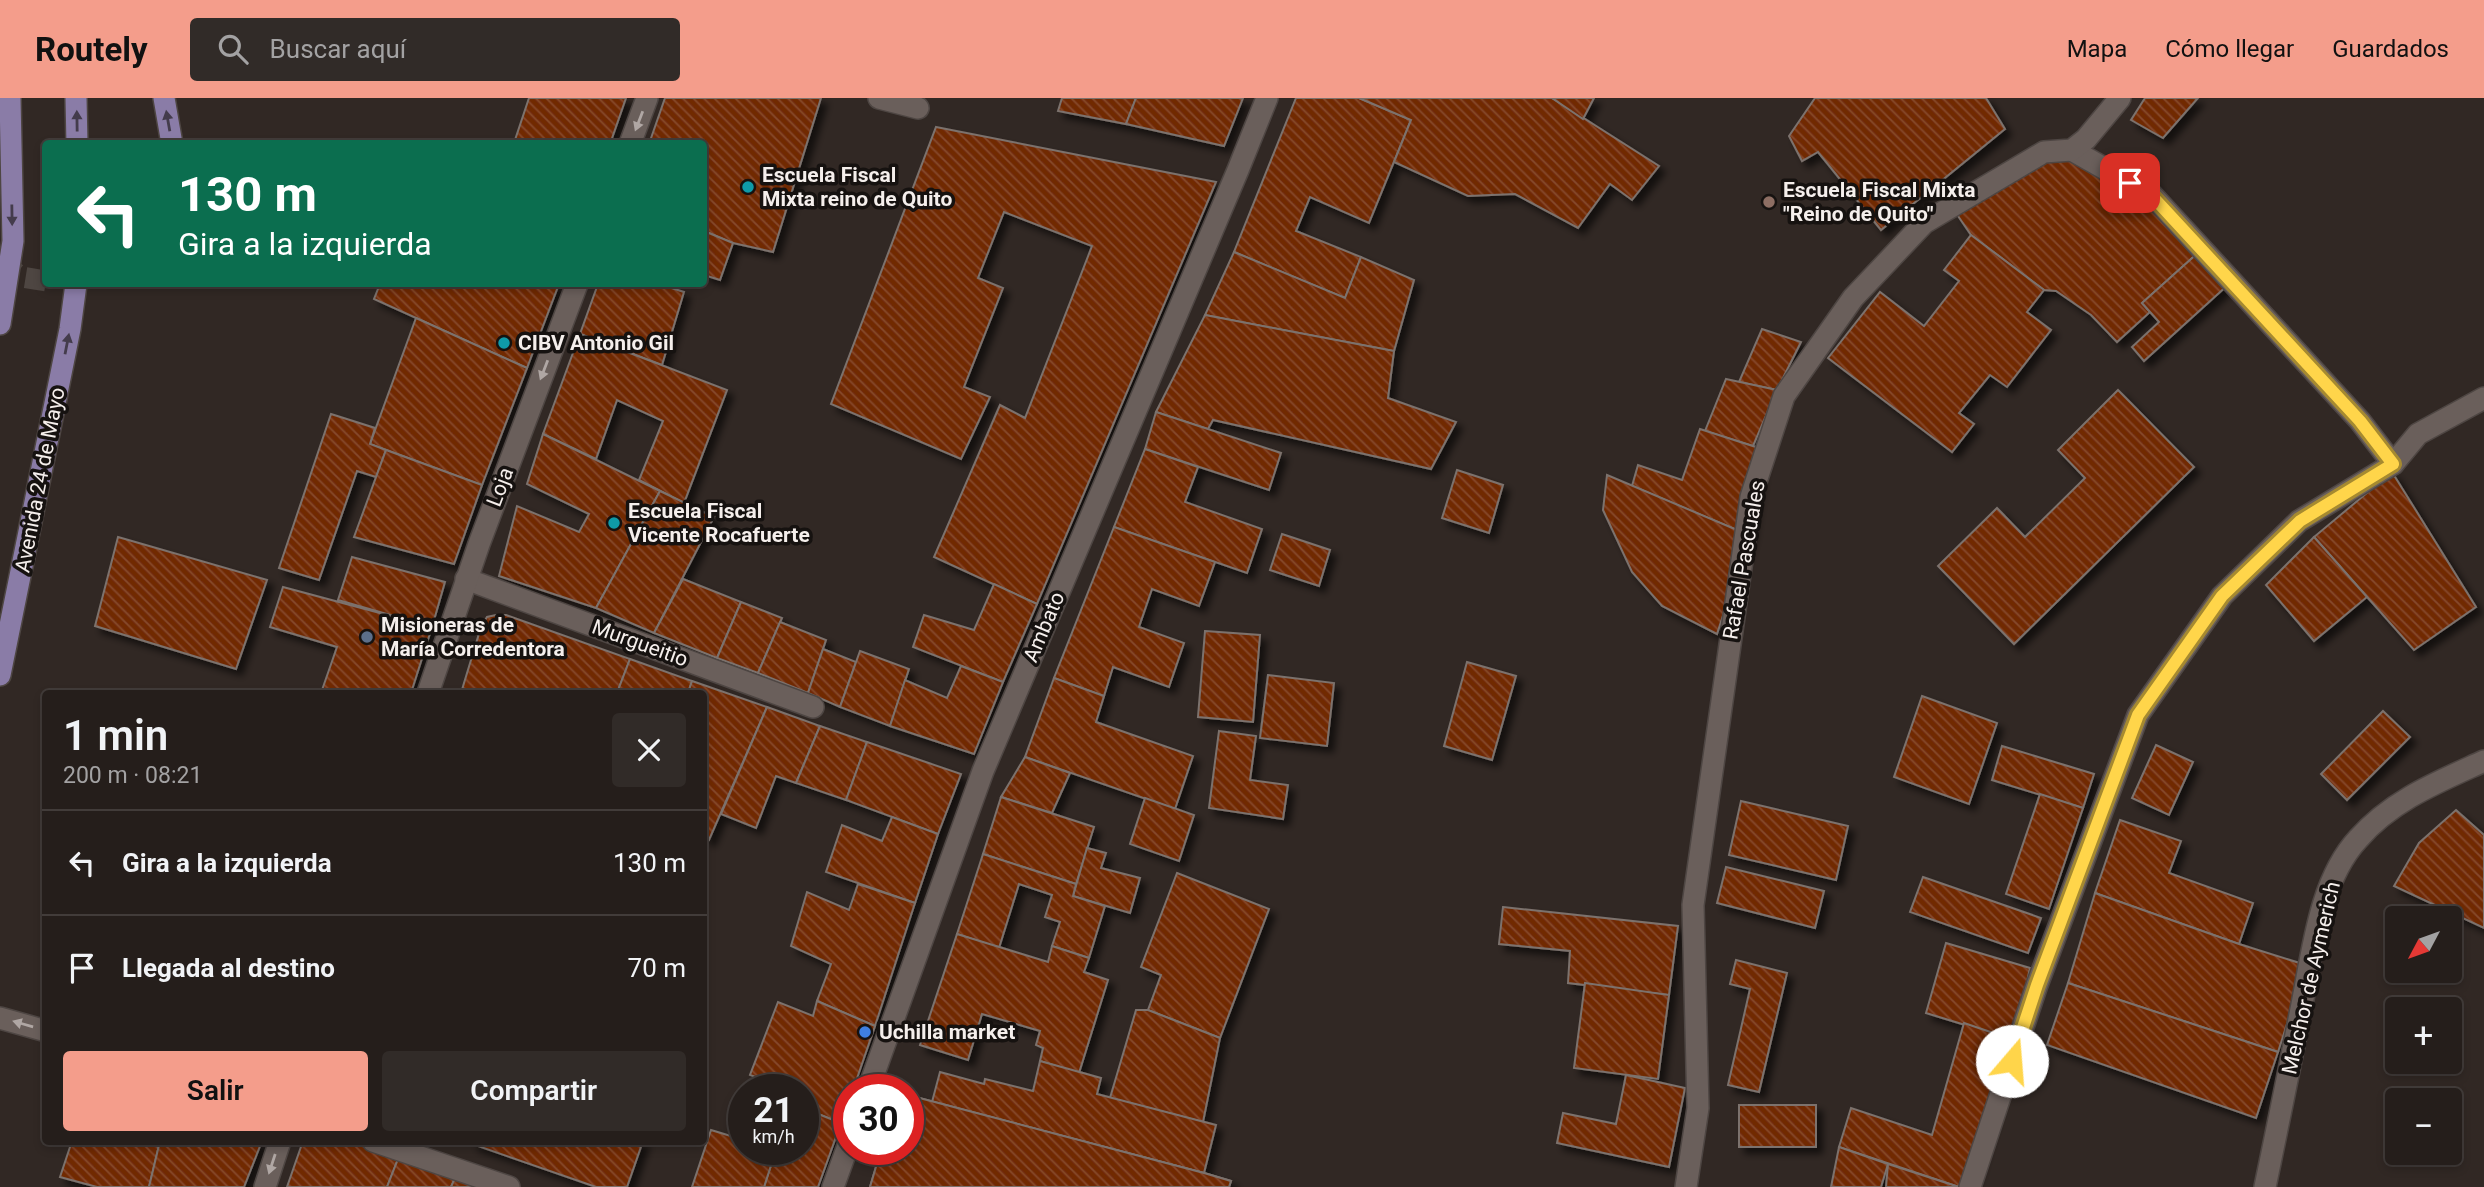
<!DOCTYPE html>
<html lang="es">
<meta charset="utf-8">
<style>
:root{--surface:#251e1b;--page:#312b28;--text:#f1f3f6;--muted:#a3a2a3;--line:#423c3a;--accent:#f49d8b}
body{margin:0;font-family:Roboto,sans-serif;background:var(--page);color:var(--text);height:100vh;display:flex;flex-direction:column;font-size:26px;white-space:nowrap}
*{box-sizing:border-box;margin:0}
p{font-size:23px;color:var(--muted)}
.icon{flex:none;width:38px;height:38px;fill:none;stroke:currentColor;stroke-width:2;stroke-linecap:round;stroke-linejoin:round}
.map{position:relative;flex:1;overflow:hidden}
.details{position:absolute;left:42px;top:592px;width:665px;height:455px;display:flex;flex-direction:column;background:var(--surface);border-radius:7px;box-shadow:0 4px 10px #0003,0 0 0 2px var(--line)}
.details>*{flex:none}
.guide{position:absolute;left:42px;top:42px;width:665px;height:147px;border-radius:7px;box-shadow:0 4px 10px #0003,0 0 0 2px var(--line);background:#0b6e4f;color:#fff;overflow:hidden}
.needle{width:46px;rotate:229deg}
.buttons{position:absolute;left:2385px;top:808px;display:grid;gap:14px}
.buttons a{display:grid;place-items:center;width:77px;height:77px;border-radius:7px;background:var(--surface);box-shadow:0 4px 10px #0003,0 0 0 2px var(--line);font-size:35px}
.speed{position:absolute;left:728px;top:976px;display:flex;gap:14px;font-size:35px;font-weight:700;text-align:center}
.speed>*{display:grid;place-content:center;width:91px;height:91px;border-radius:50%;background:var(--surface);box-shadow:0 4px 10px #0003,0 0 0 2px var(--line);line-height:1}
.speed small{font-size:18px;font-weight:400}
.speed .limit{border:10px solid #d22;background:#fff;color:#111}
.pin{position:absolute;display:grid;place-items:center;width:60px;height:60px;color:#fff;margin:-30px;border-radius:14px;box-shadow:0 4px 10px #0006}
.me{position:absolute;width:77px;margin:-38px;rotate:18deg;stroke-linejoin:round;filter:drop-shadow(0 0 5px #0008)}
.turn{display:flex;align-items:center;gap:24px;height:147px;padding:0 21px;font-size:32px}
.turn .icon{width:91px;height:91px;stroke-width:2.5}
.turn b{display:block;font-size:49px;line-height:60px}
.round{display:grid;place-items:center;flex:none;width:74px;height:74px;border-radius:7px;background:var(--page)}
.headline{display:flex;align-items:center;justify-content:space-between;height:119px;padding:0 21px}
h1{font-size:42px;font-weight:600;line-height:52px}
.action{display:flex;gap:14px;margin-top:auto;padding:14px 21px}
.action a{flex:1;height:80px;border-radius:7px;background:var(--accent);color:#111;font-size:28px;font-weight:600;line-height:80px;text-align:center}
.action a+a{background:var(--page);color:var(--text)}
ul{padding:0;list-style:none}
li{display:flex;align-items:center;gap:21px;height:105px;padding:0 21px;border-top:2px solid var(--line)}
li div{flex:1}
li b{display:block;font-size:26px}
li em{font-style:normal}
header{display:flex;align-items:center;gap:42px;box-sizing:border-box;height:98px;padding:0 35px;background:var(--accent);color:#111}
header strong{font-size:33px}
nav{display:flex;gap:38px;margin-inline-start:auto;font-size:24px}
.search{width:490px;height:63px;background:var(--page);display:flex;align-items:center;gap:18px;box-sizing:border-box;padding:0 24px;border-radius:7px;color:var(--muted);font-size:26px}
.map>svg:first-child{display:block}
</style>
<header>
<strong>Routely</strong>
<div class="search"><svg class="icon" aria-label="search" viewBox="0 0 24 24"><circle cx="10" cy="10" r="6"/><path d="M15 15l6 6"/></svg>Buscar aquí</div>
<nav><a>Mapa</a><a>Cómo llegar</a><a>Guardados</a></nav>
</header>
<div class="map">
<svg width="2484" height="1089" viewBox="0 0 2484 1089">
<defs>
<pattern id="building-back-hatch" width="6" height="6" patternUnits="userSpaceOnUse" patternTransform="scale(1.75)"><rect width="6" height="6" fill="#712a06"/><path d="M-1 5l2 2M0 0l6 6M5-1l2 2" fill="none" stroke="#86492a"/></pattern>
<filter id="shadow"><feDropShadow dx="6" dy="6" stdDeviation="3.5" flood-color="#0009"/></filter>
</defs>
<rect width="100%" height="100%" fill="#312824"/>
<g fill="url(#building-back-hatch)" stroke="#7c726d" stroke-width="2" fill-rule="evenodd" filter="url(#shadow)">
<path d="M529,0H626L610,46H523L515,42Z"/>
<path d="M665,0H821L773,154L733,145L704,133V46H649Z"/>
<path d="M1062,0H1136L1126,26L1058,13Z"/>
<path d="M1136,0H1243L1224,48L1126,26Z"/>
<path d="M1296,0H1359L1411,22L1369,125L1310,99L1296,133L1361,159L1345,200L1234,154Z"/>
<path d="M1359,0H1552L1659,68L1632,102L1610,86L1578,130L1515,96L1468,98L1394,64L1411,22Z"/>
<path d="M1552,0H1594L1583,21Z"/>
<path d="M1815,0H1986L2005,31L1881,132L1818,54L1802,63L1789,38Z"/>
<path d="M2145,0H2198L2163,40L2131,22Z"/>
<path d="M936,29L1216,84L1037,506L934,459L1000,307L1025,320L1092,148L1004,114L978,180L1003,190L964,289L990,299L961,361L831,306Z"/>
<path d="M2042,50L2111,62L2153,86L2200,153L2142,205L2150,214L2117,244L2091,217L2056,193L2044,192L1971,137L1956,115Z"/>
<path d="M704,133L733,145L720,182L704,177Z"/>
<path d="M1971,137L2044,192L2027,214L2051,232L2007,289L1990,277L1959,315L1974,326L1952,354L1828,260L1880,194L1924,228L1959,183L1944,172Z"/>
<path d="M2200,153L2229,186L2144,263L2132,249L2159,224L2142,205Z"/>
<path d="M1234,154L1345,200L1361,159L1414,182L1394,253L1205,217Z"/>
<path d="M380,186H559L527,270L374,201Z"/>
<path d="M598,186H659L684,194L662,267L580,236Z"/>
<path d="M1205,217L1394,253L1388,300L1456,324L1431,371L1213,322L1208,331L1156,314Z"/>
<path d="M416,220L527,270L482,387L370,346Z"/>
<path d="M1762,231L1801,244L1777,292L1739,284Z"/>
<path d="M580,236L727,292L684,405L639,382L663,323L617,302L596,361L543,336Z"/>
<path d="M1726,281L1777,292L1753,348L1705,333Z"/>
<path d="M2118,292L2194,369L2014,546L1938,468L1997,410L2025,439L2085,380L2058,352Z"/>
<path d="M1156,314L1281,355L1269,392L1145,351Z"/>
<path d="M331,316L375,330L370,346L386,352L376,379L357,373L319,482L279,470Z"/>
<path d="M1700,331L1762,351L1749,437L1632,388L1638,367L1682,382Z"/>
<path d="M543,336L660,393L596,510L499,478L517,408L579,434L589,416L527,386Z"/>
<path d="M1145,351L1198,369L1185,404L1262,431L1247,475L1114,429Z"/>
<path d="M386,352L482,387L454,466L354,439Z"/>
<path d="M1457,372L1503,387L1489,435L1442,420Z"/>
<path d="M2392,374L2476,509L2414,552L2314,439Z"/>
<path d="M1607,377L1749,437L1717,536L1662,508L1632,474L1603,412Z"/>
<path d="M660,393L714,419L654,535L596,510Z"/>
<path d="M1114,429L1215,464L1199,508L1152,491L1139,529L1184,545L1169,589L1113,569L1104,598L1054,580Z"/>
<path d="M1282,436L1330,452L1319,488L1270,472Z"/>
<path d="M118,439L267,482L236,571L95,528Z"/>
<path d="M2314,439L2367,499L2314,543L2266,487Z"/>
<path d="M352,459L445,484L432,529L338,502Z"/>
<path d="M683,481L741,504L717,560L654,535Z"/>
<path d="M994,486L1037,506L1003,584L913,549L924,517L974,532Z"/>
<path d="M283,489L432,529L411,595H321L337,549L270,529Z"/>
<path d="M741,504L782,520L758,575L717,560Z"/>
<path d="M496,517H506L630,561L617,595H461L481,529L487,519Z"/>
<path d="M780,524L826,542L808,595L758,575Z"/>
<path d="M1205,533L1260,537L1253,624L1198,619Z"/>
<path d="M823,551L856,564L840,609L808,595Z"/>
<path d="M860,553L909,571L890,628L840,609Z"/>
<path d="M630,561L692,583L688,595H617Z"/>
<path d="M1467,564L1516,578L1492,662L1444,648Z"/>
<path d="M961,568L1003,584L974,656L890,628L905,582L947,600Z"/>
<path d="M1268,577L1334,585L1327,648L1260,640Z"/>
<path d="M1054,580L1104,598L1096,624L1193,658L1175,711L1025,659Z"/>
<path d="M692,583L767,609L709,742L704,740V595H688Z"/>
<path d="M1922,598L1997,625L1969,706L1894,679Z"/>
<path d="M767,609L820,628L796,685L776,678L756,730L721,716Z"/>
<path d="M2383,613L2410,639L2347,702L2321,676Z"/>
<path d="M820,628L867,644L846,702L796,685Z"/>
<path d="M1219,633L1256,638L1250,682L1288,687L1283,721L1209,710Z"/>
<path d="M867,644L961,676L938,736L846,702Z"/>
<path d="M2156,647L2193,664L2169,717L2132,700Z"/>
<path d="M2002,648L2094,676L2083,710L1992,682Z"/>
<path d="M1025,659L1070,675L1052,715L1001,699Z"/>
<path d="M2040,696L2083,710L2049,811L2006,796Z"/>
<path d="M1001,699L1094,729L1076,786L983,756Z"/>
<path d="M1145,700L1194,717L1179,763L1130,746Z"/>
<path d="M1741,703L1848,728L1836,782L1729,757Z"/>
<path d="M2456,712L2484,737V830L2394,788L2419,745Z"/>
<path d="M892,719L938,736L915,805L826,774L842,727L882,743Z"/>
<path d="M2120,722L2181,743L2169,775L2253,805L2239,846L2095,795Z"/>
<path d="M1087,750L1106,755L1101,770L1140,780L1130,815L1073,798Z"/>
<path d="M983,756L1076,786L1073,798L1105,808L1089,860L1052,848L1060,824L1045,819L1052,797L1019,786L999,850L957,836Z"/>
<path d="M1726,769L1824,793L1815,830L1717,805Z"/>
<path d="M1177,775L1269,811L1220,940L1148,912L1161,877L1141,869Z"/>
<path d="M1923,779L2041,820L2028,855L1910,814Z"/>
<path d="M858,786L915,805L875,928L817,903L831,866L791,848L807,794L849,812Z"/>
<path d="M2095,795L2239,846L2306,867L2278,954L2068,885Z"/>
<path d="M1503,809L1678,828L1669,897L1568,885L1570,853L1499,846Z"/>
<path d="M957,836L1048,864L1052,848L1089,860L1084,874L1108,882L1079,975L1040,963L1043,950L1036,947L1040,933L982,916L968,962L920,947Z"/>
<path d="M1946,845L2030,870L2014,942L1926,915Z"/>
<path d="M1736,862L1787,875L1759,994L1728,987L1750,891L1730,886Z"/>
<path d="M1585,885L1669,897L1658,981L1574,970Z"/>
<path d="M2068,885L2278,954L2256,1020L2047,947Z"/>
<path d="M817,903L875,928L853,992H849V1003L841,1025L803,1010V992H792L750,977L778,904L813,918Z"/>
<path d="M1136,912H1148L1220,940L1203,1024L1110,1000Z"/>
<path d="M1964,925L2014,942L1970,1089H1959L1839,1049L1851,1010L1932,1037Z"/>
<path d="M1040,963L1101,980L1097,996L1216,1027L1204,1075L932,1004L940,974L984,986L985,981L1033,993Z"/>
<path d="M1626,977L1685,990L1669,1069L1557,1045L1563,1015L1616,1026Z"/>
<path d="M908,997L1204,1075L1231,1083L1229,1089H1073L1080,1068L1057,1060L1048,1089H870L881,1052H908ZM947,1052L986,1065L982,1077L943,1065Z"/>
<path d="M908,997L1204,1075L1231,1083L1229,1089H870L881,1052H908Z"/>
<rect x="1739" y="1007" width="77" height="42"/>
<path d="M803,1010L841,1025L818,1089H764L776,1052H803Z"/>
<path d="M711,1032L744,1042V1052H776L764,1089H692Z"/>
<path d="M72,1043H160L149,1089H97L60,1079Z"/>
<path d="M160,1043H262L244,1089H149Z"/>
<path d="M303,1043H349L398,1061L387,1089H287Z"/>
<path d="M473,1043H643L627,1089H596L472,1046Z"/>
<path d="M1839,1049L1888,1066L1881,1089H1831Z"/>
<path d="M398,1061L455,1080L451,1089H387Z"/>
<path d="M1888,1066L1959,1089H1886Z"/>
<path d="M455,1080L481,1089H451Z"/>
</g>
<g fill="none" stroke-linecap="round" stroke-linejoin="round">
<path stroke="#4e4642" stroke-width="21" stroke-dasharray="21 10" stroke-linecap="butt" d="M0,163L21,179L46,183"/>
<g stroke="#4e4643" stroke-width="24">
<g id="minor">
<path d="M879,0L918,10"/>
<path d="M630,46L647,0"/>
<path d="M2072,52L2153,98L2360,323L2393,366"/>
<path d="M466,481L813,609"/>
<path d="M428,595L479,446L577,186"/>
<path d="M0,920L46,933"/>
<path d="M868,992L983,673L1238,72L1267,0"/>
<path d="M373,1043L509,1089"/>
<path d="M265,1089L280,1043"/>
<path d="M833,1089L849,1045"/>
<path d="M1686,1089L1698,1010L1693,807L1751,399L1784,298L1853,200L1924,125L2044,54L2072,52L2086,41L2120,0"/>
<path d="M1970,1089L2037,887L2138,617L2222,498L2299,423L2393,366L2418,336L2484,300"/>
<path d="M2265,1089C2277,1031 2289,974 2300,916C2312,860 2318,784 2358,741C2392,702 2438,684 2484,663"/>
</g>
</g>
<g stroke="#4e4643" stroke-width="24">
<g id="major">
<path d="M76,0L77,46"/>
<path d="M164,0L172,46"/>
<path d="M0,226L13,143L10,0"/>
<path d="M0,577L70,231L76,186"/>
</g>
</g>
<use href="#minor" stroke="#6a5f5b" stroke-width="21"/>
<use href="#major" stroke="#8a7ca7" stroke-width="21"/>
</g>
<defs><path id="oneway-solid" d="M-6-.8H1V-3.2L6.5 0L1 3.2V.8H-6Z" transform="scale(1.75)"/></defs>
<g fill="#443c4c">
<use href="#oneway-solid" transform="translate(77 23) rotate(-91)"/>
<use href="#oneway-solid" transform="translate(168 23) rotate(-100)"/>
<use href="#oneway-solid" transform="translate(12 117) rotate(89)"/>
<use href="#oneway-solid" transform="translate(67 246) rotate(-79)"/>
</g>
<g fill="#b0a7a4">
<use href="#oneway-solid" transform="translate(639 23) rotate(111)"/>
<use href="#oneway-solid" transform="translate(544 272) rotate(111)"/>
<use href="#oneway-solid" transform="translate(23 926) rotate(-164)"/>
<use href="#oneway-solid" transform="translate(272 1066) rotate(108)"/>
</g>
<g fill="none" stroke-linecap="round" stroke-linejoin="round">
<g stroke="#a68a30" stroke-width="18">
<path id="route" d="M2012,963L2037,887L2138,617L2222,498L2300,423L2393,366L2360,323L2153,99L2130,85"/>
</g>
<use href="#route" stroke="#ffd54a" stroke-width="12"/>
</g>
<g fill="#0f9aa8" stroke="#161210" stroke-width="2.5">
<circle cx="748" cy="89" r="7"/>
<circle cx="504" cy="245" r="7"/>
<circle cx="614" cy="425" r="7"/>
</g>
<circle fill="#8d6e63" stroke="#161210" stroke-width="2.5" cx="1769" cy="104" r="7"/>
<circle fill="#5c6f8a" stroke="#161210" stroke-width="2.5" cx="367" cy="539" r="7"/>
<circle fill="#3f7fe0" stroke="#161210" stroke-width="2.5" cx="865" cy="934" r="7"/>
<g text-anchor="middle" stroke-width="7" stroke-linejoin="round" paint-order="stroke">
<g font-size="21" font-weight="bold" fill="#f5efec" stroke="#161210" text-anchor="start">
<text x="762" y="84">Escuela Fiscal<tspan x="762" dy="24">Mixta reino de Quito</tspan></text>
<text x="1783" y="99">Escuela Fiscal Mixta<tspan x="1783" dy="24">"Reino de Quito"</tspan></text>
<text x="518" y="252">CIBV Antonio Gil</text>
<text x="628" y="420">Escuela Fiscal<tspan x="628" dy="24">Vicente Rocafuerte</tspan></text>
<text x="381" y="534">Misioneras de<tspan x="381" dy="24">María Corredentora</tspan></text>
<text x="879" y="941">Uchilla market</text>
</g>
<g font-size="21" fill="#f5efec" stroke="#161210">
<text transform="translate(40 382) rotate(-79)" y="7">Avenida 24 de Mayo</text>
<text transform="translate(500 389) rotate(-69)" y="7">Loja</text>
<text transform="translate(1744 462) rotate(-80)" y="7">Rafael Pascuales</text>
<text transform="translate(1044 529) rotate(-67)" y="7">Ambato</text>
<text transform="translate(640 545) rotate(20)" y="7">Murgueitio</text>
<text transform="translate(2311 880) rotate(-77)" y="7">Melchor de Aymerich</text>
</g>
</g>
</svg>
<div class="buttons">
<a><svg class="needle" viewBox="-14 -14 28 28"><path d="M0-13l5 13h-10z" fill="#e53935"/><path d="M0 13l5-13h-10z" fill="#a3a2a3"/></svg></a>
<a>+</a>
<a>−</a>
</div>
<div class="speed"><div>21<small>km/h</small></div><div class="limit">30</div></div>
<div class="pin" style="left:2130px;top:85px;background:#d93025"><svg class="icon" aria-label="arrive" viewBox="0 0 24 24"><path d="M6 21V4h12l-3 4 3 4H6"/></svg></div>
<svg class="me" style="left:2012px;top:963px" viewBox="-20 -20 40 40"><circle r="19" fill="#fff"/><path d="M0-13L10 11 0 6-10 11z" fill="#ffd54a"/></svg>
<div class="guide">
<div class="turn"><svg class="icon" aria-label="left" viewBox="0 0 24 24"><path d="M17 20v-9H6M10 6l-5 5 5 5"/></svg><div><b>130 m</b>Gira a la izquierda</div></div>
</div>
<section class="details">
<div class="headline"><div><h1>1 min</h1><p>200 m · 08:21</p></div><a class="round"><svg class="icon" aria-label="close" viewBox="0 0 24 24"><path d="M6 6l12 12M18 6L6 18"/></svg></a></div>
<ul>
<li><svg class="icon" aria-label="left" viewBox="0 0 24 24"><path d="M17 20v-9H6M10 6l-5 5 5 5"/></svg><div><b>Gira a la izquierda</b></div><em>130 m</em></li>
<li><svg class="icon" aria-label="arrive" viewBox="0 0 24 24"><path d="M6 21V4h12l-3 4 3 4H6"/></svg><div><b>Llegada al destino</b></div><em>70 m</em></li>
</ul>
<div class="action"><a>Salir</a><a>Compartir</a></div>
</section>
</div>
